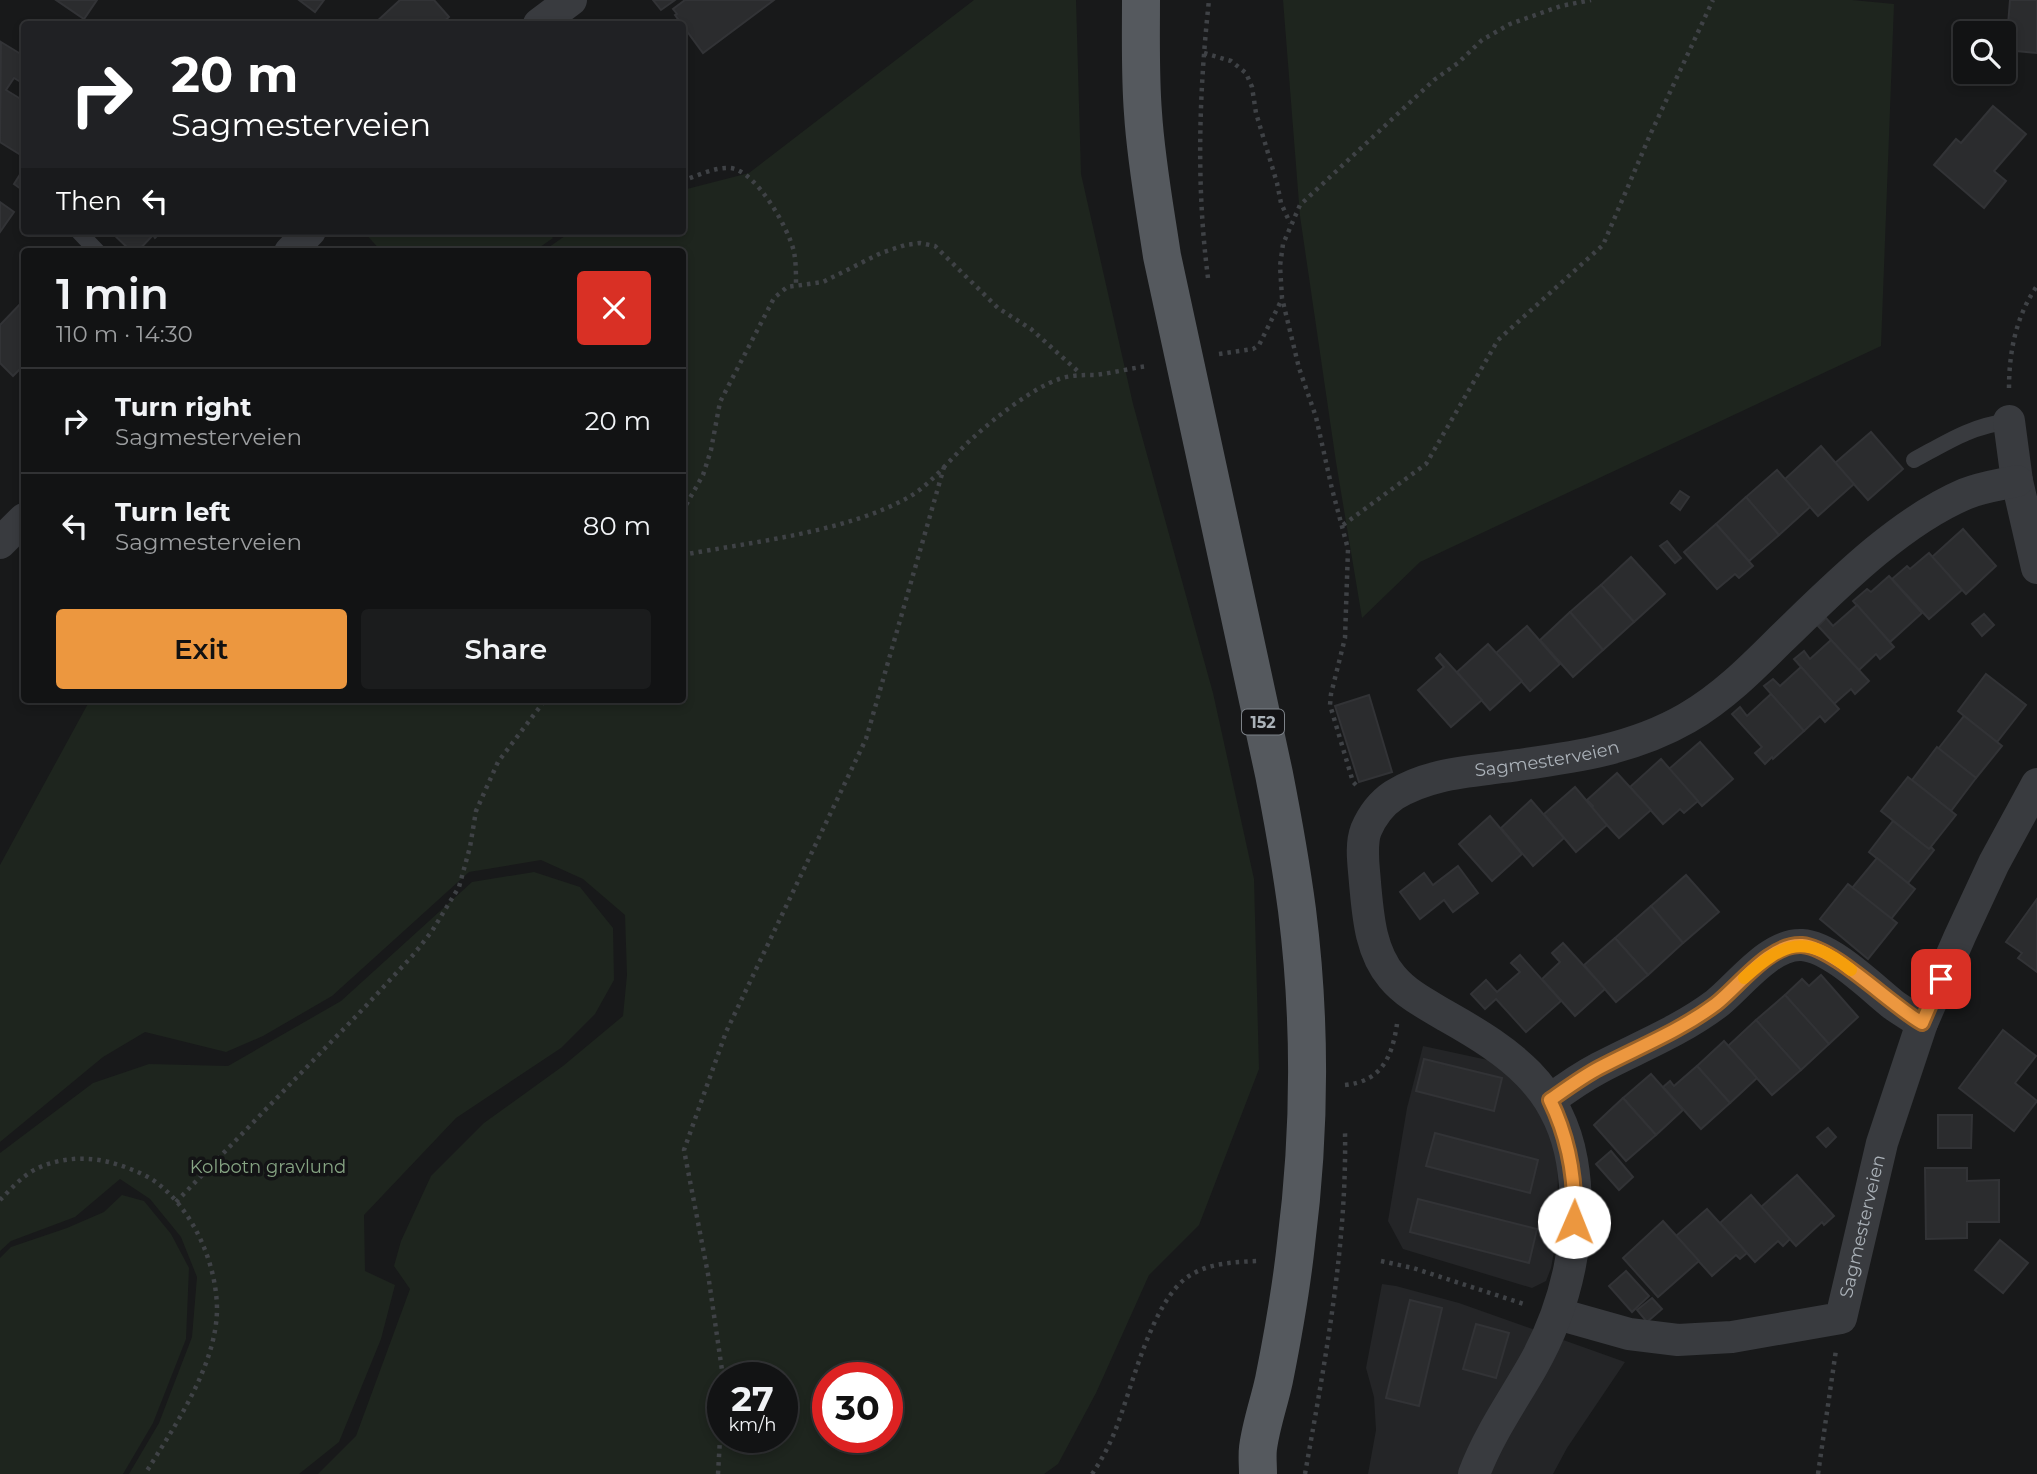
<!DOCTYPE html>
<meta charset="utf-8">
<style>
:root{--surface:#121314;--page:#1b1c1d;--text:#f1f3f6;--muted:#9c9ea0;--line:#313234;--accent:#ec973f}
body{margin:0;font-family:Montserrat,sans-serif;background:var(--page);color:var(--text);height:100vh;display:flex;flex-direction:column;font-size:26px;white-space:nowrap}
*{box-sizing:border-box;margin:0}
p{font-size:23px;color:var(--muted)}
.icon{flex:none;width:38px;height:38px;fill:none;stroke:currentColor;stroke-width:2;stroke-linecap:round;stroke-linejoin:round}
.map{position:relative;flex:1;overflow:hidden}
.sheet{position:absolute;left:21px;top:248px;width:665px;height:455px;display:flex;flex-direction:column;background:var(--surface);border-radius:7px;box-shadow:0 4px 10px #0003,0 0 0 2px var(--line)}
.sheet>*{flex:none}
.guide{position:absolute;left:21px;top:21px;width:665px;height:214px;border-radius:7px;box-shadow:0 4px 10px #0003,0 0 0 2px var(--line);background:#202124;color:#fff;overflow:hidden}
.tools{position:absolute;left:1953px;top:21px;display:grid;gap:14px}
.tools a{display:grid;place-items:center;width:63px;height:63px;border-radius:7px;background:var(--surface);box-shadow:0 4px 10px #0003,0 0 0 2px var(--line);font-size:35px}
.speed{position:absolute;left:707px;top:1362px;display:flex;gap:14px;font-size:35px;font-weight:700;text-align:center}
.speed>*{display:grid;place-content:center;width:91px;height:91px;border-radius:50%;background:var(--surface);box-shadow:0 4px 10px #0003,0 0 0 2px var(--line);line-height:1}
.speed small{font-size:18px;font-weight:400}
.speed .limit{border:10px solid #d22;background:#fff;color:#111}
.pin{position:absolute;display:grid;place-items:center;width:60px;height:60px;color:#fff;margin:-30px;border-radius:14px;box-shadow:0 4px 10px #0006}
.me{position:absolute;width:77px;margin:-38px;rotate:1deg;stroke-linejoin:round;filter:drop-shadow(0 0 5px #0008)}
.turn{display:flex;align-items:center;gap:24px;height:147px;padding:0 35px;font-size:32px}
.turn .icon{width:91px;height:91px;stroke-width:2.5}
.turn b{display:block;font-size:49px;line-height:60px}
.then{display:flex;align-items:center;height:66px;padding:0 35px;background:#0003;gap:14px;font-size:26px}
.round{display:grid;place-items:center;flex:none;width:74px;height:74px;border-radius:7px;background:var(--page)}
.head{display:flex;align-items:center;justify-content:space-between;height:119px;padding:0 35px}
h1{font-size:42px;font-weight:600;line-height:52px}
.cta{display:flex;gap:14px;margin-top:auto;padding:14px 35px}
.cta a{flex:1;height:80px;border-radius:7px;background:var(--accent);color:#111;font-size:28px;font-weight:600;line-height:80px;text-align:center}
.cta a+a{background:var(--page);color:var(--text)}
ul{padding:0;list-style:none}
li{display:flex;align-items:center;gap:21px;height:105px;padding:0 35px;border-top:2px solid var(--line)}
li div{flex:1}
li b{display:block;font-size:26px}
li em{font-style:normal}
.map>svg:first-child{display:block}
</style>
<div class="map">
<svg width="2037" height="1474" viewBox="0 0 2037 1474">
<rect width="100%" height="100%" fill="#18191a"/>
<g fill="#242527">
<path d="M1423,1046L1497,1062L1510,1070L1547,1126L1558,1163L1557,1235L1551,1268L1546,1281L1532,1288L1403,1249L1388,1221L1407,1108Z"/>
<path d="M1382,1284L1396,1286L1459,1303L1625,1362L1567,1448L1553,1474H1368L1376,1430L1374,1397L1366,1368Z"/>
</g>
<g fill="#1e251e" fill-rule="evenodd">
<path d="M974,0H1076L1081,174L1133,404L1213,693L1254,879L1259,1069L1199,1225L1149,1275L1096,1393L1058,1464L1044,1474H318L356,1436L410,1289L394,1266L401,1241L431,1176L484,1123L563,1066L623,1016L627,975L625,915L583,879L541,860L469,872L332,996L263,1036L226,1052L145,1032L103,1057L0,1142V865L90,700H682V252H542L572,231H682L683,190L749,173ZM723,1377H782V1437H723ZM828,1377H887V1437H828Z"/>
<path d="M1283,0H1852L1894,4L1881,346L1420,562L1362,618L1336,462L1300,216Z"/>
<path d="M363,231H547L553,238L533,252H382Z"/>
<path d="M534,872L580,887L613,928L614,980L595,1014L561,1048L456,1118L364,1215L365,1271L395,1285L381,1339L339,1442L299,1474H129L159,1423L192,1337L197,1277L181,1237L150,1199L120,1179L75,1217L11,1241L0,1251V1153L93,1083L149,1064L228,1066L341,1001L472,882Z"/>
<path d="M122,1195L144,1201L171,1234L189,1268L186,1339L153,1423L123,1474H0V1258L11,1247L67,1228L104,1212Z"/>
</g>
<g fill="#2b2c2e" stroke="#323336" stroke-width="2">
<path d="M56,0H97L84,19Z"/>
<path d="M299,0H324L315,12Z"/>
<path d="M400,0H434L449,17L441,24H374Z"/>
<path d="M653,0H675L661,10Z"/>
<path d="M685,0H774L703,53L675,15L677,14L673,9Z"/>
<path d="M2010,0H2037V53L2006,50Z"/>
<path d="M1,42L24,56V76L21,82L14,78L6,90L24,101V157L0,142Z"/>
<path d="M1993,106L2026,134L1994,171L2006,181L1984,208L1934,165L1956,139L1961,143Z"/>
<path d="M21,173L24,175V191L14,184Z"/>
<path d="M0,202L14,212L0,232Z"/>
<path d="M110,231H162L155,238L153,235L137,252H132Z"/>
<path d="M24,300V365L13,376L0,363V325Z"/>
<path d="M1871,432L1903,469L1868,500L1835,463Z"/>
<path d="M1821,446L1854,484L1818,516L1785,479Z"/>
<path d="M1777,470L1810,507L1779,535L1746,497Z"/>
<path d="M1680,491L1689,497L1680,510L1671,503Z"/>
<path d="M1746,497L1779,535L1749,561L1716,524Z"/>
<path d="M1716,524L1753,566L1739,578L1735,574L1717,589L1684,552Z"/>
<path d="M1963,529L1996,566L1966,594L1932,557Z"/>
<path d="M1667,541L1681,558L1675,563L1660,546Z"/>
<path d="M1929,553L1962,590L1929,619L1892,579L1907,566L1910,569Z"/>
<path d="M1631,557L1665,594L1634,622L1601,585Z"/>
<path d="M1889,576L1922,613L1890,642L1853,601L1867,589L1871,592Z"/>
<path d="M1601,585L1634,622L1603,650L1570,612Z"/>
<path d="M1857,605L1894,647L1880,659L1876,654L1859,670L1818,626L1826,618L1833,626Z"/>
<path d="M1570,612L1603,650L1573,677L1540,640Z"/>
<path d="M1984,614L1994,625L1982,636L1972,624Z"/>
<path d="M1527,626L1560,664L1530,691L1496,653Z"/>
<path d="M1831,640L1869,681L1855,694L1851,689L1834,704L1794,659L1804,651L1810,659Z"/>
<path d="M1488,644L1522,681L1490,710L1457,672Z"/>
<path d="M1440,654L1482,700L1451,727L1418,690L1444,667L1436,658Z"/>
<path d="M1801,667L1839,709L1825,722L1820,716L1804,731L1764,686L1773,679L1780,686Z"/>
<path d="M1986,674L2026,705L1997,742L1958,711Z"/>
<path d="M1771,694L1804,731L1773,759L1772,757L1765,764L1755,753L1762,747L1732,714L1740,707L1747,716Z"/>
<path d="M1369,695L1392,772L1359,782L1335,706Z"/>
<path d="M1964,716L2002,746L1976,778L1938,749Z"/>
<path d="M1700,742L1733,779L1702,806L1669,769Z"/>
<path d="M1937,747L1976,778L1951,811L1912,780Z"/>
<path d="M1661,759L1698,801L1684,813L1680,809L1663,824L1630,787Z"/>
<path d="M1617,773L1651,810L1619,838L1591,808L1593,806L1587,800Z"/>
<path d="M1908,777L1956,815L1929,849L1881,811Z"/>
<path d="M1575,787L1607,825L1576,852L1544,814Z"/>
<path d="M1531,800L1564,838L1533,866L1501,828Z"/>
<path d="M1490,816L1522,854L1492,881L1459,844Z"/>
<path d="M1893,821L1929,849L1931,847L1934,850L1908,883L1869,852Z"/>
<path d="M1877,858L1915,889L1891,919L1852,888Z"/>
<path d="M1458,866L1478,893L1453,912L1444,900L1420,919L1400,892L1424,873L1433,885Z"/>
<path d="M1686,875L1719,912L1683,943L1651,906Z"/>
<path d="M1848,884L1897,923L1868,959L1820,919Z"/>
<path d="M2037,899V972L2018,958L2022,953L2006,942Z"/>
<path d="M1651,906L1683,943L1648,975L1615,938Z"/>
<path d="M1615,938L1648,975L1616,1002L1584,965Z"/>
<path d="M1563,943L1605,989L1575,1016L1542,979L1560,962L1552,953Z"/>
<path d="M1520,955L1561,1001L1526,1032L1496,999L1485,1009L1471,994L1486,980L1497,992L1520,972L1511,963Z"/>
<path d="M1821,975L1858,1017L1829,1044L1785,995L1802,979L1809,986Z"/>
<path d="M1785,995L1829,1044L1801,1070L1756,1020Z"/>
<path d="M1756,1020L1801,1070L1772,1095L1728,1046Z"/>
<path d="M2003,1030L2036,1056L2015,1083L2037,1101L2014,1131L1959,1088Z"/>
<path d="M1724,1041L1757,1078L1730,1103L1697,1066Z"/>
<path d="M1424,1059L1502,1078L1494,1111L1416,1091Z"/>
<path d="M1697,1066L1730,1103L1701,1129L1663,1087L1670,1081L1674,1086Z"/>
<path d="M1651,1074L1683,1110L1656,1135L1623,1098Z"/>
<path d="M1623,1098L1656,1135L1626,1161L1594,1125Z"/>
<path d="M1938,1115H1972L1971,1148H1938Z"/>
<path d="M1828,1128L1836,1137L1826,1147L1817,1137Z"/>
<path d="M1435,1133L1538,1160L1530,1193L1426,1166Z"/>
<path d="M1611,1151L1633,1177L1619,1190L1596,1164Z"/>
<path d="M1925,1168H1967V1181L1999,1180V1222H1967V1238L1926,1239Z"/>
<path d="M1797,1175L1834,1216L1824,1225L1822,1222L1796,1246L1761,1207Z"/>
<path d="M1751,1195L1790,1239L1783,1246L1778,1241L1755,1262L1720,1223Z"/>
<path d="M1418,1199L1537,1229L1529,1263L1410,1232Z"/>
<path d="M1707,1209L1747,1253L1740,1259L1736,1255L1712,1276L1676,1236Z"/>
<path d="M1663,1221L1699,1261L1658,1297L1623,1258Z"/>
<path d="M2000,1240L2028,1263L2003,1293L1975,1270Z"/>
<path d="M1626,1271L1649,1296L1632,1312L1609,1286Z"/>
<path d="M1652,1298L1662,1309L1647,1322L1637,1310Z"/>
<path d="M1410,1300L1442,1308L1419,1406L1386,1398Z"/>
<path d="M1476,1324L1509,1333L1496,1378L1463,1369Z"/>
</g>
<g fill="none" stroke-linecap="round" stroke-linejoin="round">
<g stroke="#3f4246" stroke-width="4.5" stroke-dasharray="3.5 5" stroke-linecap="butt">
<path d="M1204,53L1231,61L1246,73L1252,87L1256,113L1277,183L1281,203L1290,223"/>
<path d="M682,181C697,176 714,167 730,168C756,170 789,229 794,252C796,262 796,274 796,285"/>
<path d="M1208,278C1196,185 1199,93 1209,0"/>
<path d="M1219,354L1253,349L1259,345L1282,299"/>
<path d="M2009,388C2009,352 2016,316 2037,286"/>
<path d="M682,512L703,475L711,450L720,402L774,298L787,287L823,282L881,253L905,245L920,243L935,246L998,308L1031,329L1081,374"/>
<path d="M1343,525L1426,464L1498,340L1603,245L1650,135L1713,0"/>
<path d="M682,555C752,542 847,532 909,497C932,484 955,453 975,436C996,417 1033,388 1059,379C1071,375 1083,375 1095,375C1113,373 1131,368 1148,366"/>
<path d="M1356,785L1353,782L1330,705L1331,694L1345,638L1348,549L1332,489L1316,417L1299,368L1282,298L1280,266L1283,244L1300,205L1434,80L1458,63L1482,40L1510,24L1561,6L1591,0"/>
<path d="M1345,1085C1382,1081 1392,1057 1397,1024"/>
<path d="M0,1200C11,1189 22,1176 36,1169C58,1158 85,1156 109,1162C124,1166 140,1172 153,1180C192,1207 217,1263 217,1310C216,1367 174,1427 145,1474"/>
<path d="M176,1202L364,1008L414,954L432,931L459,887L470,847L476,811L498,762L545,700"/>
<path d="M1381,1261L1413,1268L1527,1305"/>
<path d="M723,1377L708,1274L684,1150L726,1032L866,739L944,467"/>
<path d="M718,1474L723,1386"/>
<path d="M1092,1474C1101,1461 1109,1446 1115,1431C1132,1389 1151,1301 1189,1276C1209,1263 1234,1262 1257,1261"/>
<path d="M1305,1474C1325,1361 1347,1246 1345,1131"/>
<path d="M1818,1474L1836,1350"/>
</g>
<g stroke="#393b3f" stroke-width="16">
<path d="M78,231L98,252"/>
<path d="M1914,460C1949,441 1969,427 2009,421"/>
</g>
<g stroke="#393b3f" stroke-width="32">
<path d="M539,24L571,0"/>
<path d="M290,252L310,231"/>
<path d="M2009,421L2017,481L2037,568"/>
<path d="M0,543L24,519"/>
<path d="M1550,1100C1566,1088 1582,1077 1599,1068C1639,1047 1680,1031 1716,1004C1739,986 1770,943 1802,945C1832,947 1872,988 1895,1006C1904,1012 1913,1018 1922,1023"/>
<path id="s1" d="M1558,1314L1629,1334L1678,1340L1732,1337L1841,1318L1882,1143L1922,1023L1960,936L1994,863L2037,784"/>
<path id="s2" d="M1474,1474C1488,1436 1512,1402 1532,1367C1567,1306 1584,1231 1572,1161C1559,1086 1510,1052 1448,1017C1428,1005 1407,995 1392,977C1370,951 1368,915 1365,883C1364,867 1360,846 1366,830C1372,816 1382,803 1394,795C1428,774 1466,772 1504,767C1568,758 1630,751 1687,718C1722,698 1752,668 1780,640C1833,589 1897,523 1965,494C1982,487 1999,485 2017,481"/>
</g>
<path stroke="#55595e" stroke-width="38" d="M1141,0C1141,38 1140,75 1143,113C1146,161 1155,209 1162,256L1274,774C1283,820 1291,865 1297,910C1311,1021 1310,1134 1296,1244C1291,1290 1283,1335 1274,1380C1269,1403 1261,1425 1258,1448C1257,1456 1258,1465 1258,1474"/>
</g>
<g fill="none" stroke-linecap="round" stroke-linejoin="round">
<g stroke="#996229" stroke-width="18">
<path id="route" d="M1574,1222C1576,1178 1569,1139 1550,1100C1566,1089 1582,1077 1599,1068C1639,1047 1680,1031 1716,1004C1739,986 1770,943 1802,945C1835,948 1890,1005 1922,1023L1941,979"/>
</g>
<use href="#route" stroke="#ec973f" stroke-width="12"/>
<path stroke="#f59e0b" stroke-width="12" d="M1744,978C1784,942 1805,933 1851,970"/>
</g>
<g text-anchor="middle" stroke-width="7" stroke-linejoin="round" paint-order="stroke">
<rect fill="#131315" stroke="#7d8288" stroke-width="2" x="1242" y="709.5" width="42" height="25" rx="5"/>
<g font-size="16" font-weight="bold" fill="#abb2b9">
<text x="1263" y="728">152</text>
</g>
<g font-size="18" fill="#abb2b9" stroke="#131315">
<text dy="6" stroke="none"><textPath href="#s2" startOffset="959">Sagmesterveien</textPath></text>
<text dy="6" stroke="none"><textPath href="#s1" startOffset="382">Sagmesterveien</textPath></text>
</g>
<g font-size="18" fill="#86a483" stroke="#131315">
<text x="268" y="1173">Kolbotn gravlund</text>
</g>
</g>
</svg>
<div class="tools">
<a><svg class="icon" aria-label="search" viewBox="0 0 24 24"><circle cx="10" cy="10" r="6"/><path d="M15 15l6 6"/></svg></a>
</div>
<div class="speed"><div>27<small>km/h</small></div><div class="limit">30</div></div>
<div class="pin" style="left:1941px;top:979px;background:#d93025"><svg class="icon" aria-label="arrive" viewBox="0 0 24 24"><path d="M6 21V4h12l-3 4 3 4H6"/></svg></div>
<svg class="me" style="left:1574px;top:1222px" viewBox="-20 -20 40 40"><circle r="19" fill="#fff"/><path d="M0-13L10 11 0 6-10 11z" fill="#ec973f"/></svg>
<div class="guide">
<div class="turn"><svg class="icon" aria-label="right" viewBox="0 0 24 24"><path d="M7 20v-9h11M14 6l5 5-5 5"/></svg><div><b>20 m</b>Sagmesterveien</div></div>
<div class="then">Then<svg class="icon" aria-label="left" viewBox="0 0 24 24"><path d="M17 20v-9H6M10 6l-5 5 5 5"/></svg></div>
</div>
<section class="sheet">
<div class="head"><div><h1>1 min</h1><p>110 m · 14:30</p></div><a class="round" style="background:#d93025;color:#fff"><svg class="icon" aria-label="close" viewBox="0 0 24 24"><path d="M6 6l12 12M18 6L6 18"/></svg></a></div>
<ul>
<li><svg class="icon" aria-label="right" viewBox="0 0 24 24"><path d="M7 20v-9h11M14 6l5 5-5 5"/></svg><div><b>Turn right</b><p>Sagmesterveien</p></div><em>20 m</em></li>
<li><svg class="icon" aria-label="left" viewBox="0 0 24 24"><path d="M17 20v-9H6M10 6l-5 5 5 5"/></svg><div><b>Turn left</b><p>Sagmesterveien</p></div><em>80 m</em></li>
</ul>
<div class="cta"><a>Exit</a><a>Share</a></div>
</section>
</div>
